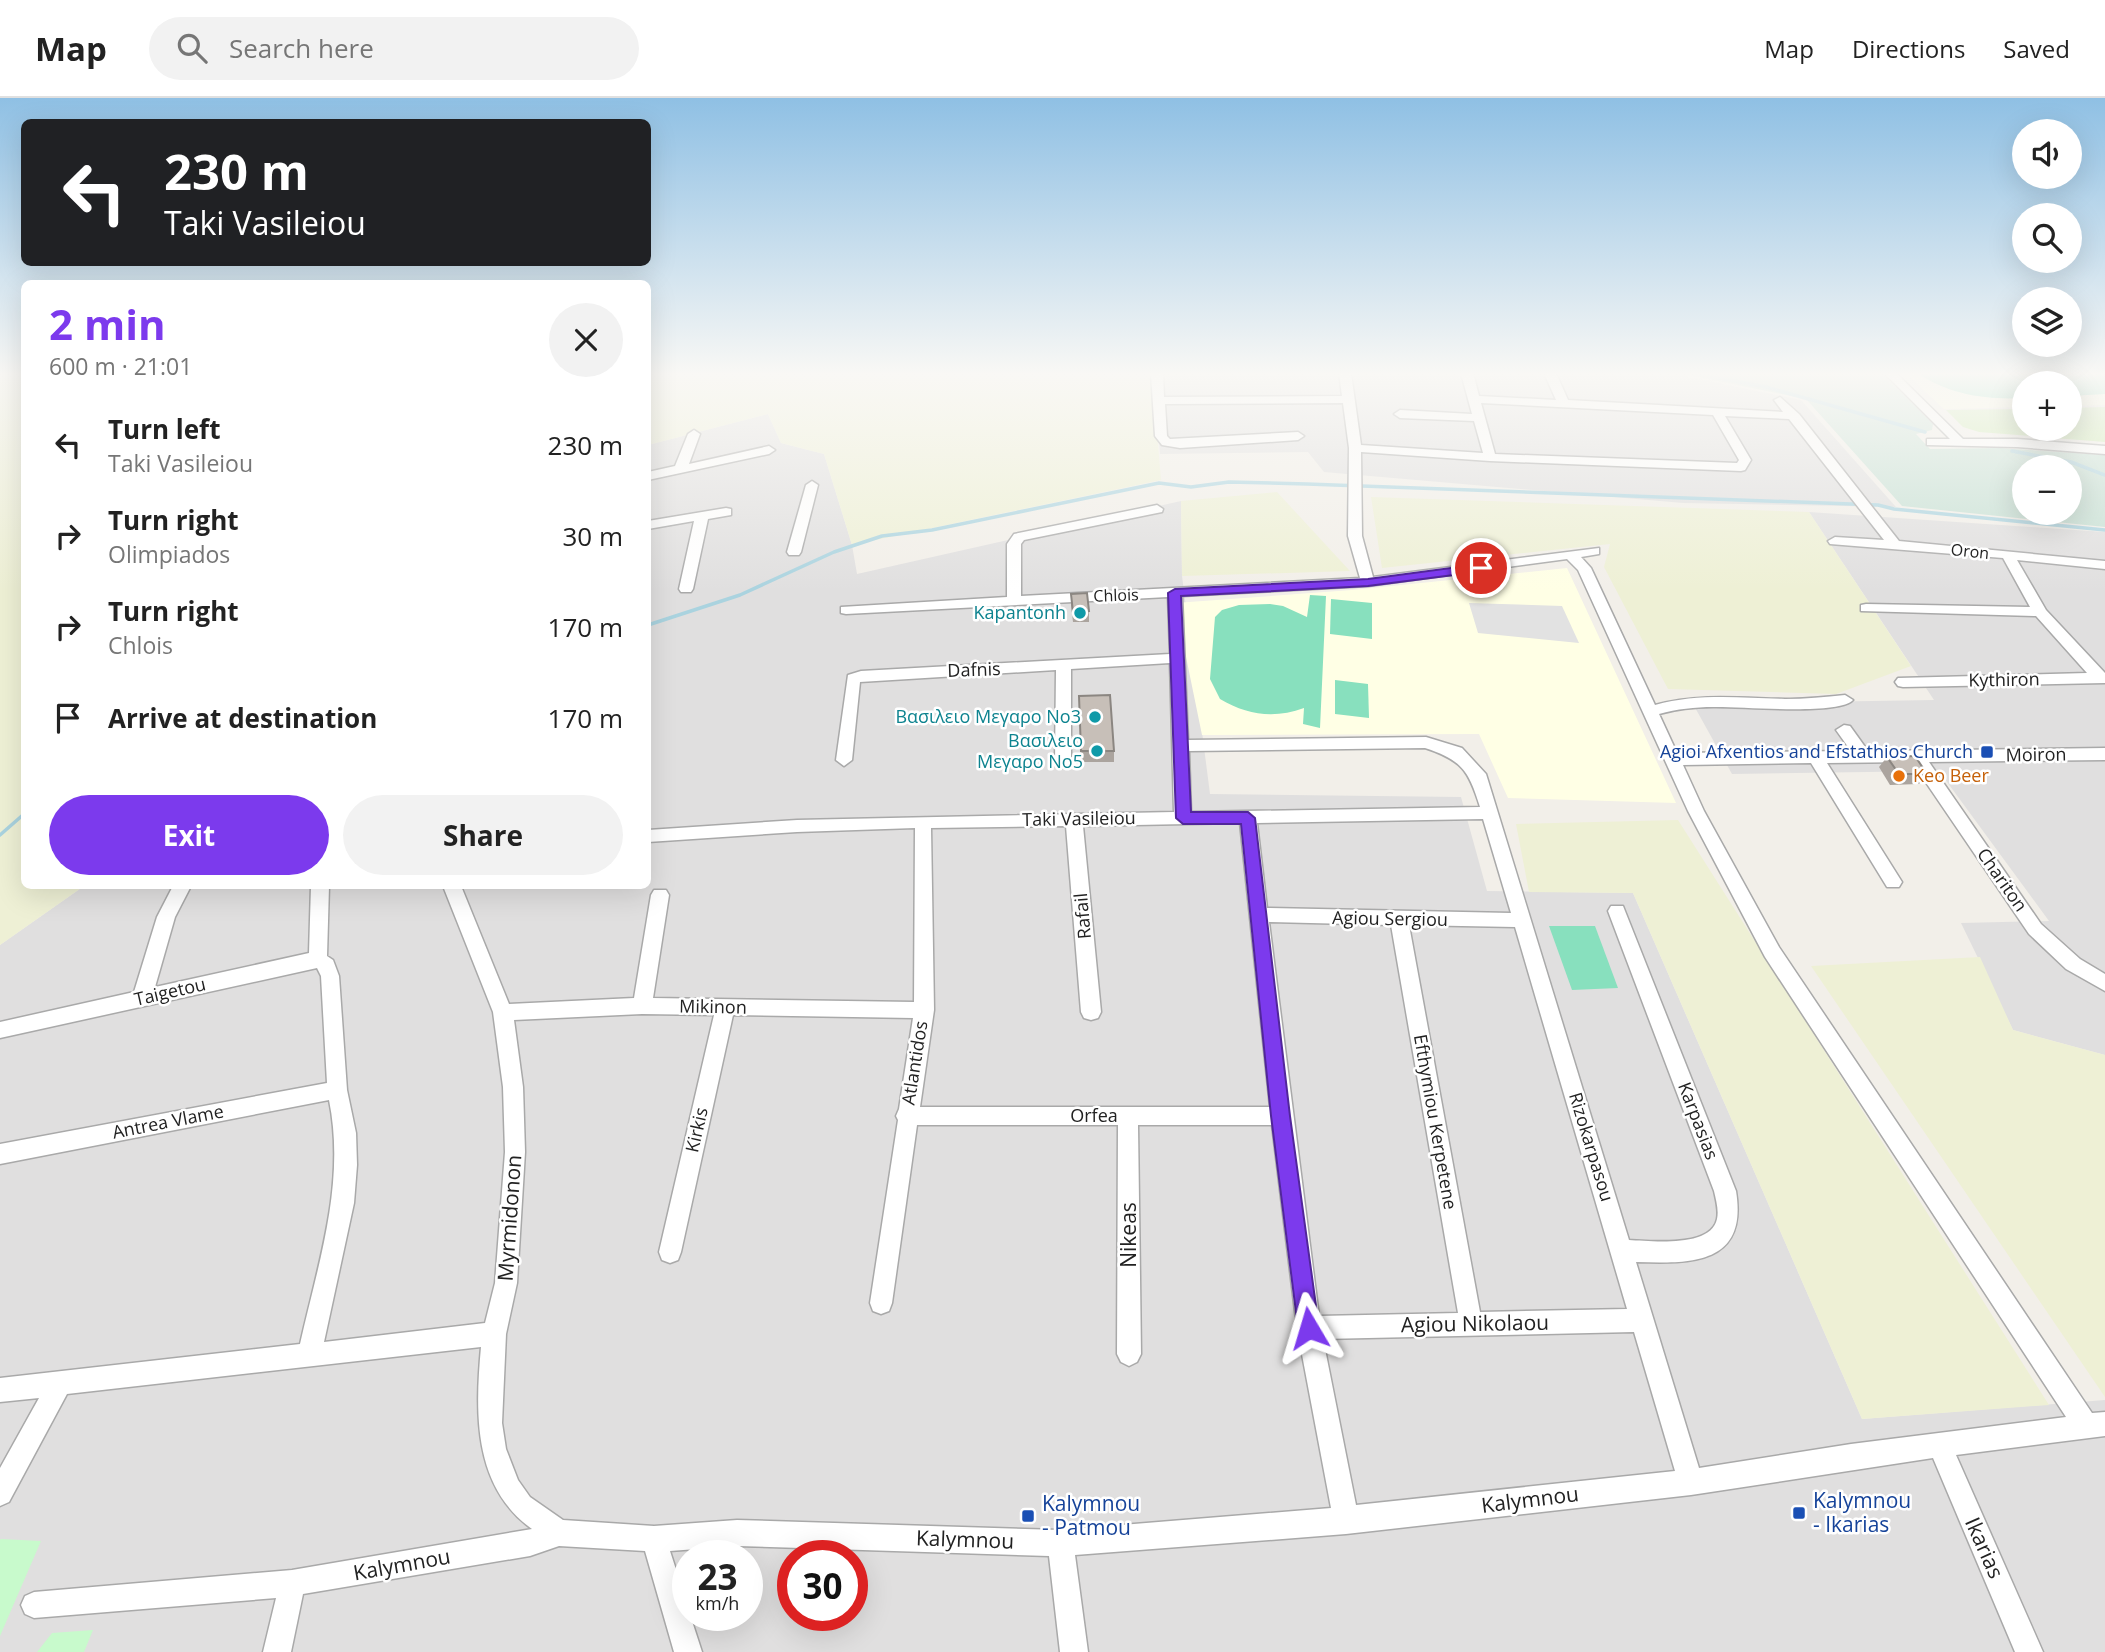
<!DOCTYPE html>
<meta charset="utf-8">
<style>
:root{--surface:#fff;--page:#f2f2f2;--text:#222;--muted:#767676;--line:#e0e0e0;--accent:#7c3aed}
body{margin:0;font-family:"Open Sans",sans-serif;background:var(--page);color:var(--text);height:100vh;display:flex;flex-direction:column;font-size:26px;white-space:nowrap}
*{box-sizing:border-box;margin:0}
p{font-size:23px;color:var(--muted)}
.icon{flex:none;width:38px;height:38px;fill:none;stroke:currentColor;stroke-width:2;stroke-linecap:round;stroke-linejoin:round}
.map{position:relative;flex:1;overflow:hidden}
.drawer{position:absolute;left:21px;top:182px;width:630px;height:609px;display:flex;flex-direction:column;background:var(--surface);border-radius:10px;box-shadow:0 7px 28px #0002}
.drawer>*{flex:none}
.banner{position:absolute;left:21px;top:21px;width:630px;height:147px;border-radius:10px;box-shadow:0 7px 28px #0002;background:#202124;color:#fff;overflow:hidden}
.fabs{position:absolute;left:2012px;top:21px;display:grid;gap:14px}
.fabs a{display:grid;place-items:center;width:70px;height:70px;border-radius:50%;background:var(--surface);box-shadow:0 7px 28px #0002;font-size:35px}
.speed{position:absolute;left:672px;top:1442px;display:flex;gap:14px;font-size:35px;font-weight:700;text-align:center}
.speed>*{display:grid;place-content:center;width:91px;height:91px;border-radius:50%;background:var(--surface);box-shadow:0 7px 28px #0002;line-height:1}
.speed small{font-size:18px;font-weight:400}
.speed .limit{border:10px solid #d22;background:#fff;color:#111}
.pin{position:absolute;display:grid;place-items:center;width:60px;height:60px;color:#fff;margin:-30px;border:4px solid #fff;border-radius:50%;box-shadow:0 2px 7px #0007}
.me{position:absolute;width:77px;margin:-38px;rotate:353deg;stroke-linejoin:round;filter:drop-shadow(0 0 5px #0008)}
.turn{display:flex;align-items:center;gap:24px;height:147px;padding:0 28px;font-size:32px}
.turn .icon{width:91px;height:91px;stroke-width:2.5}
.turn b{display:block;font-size:49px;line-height:60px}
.round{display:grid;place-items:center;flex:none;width:74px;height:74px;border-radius:37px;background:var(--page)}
.head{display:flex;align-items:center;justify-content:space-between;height:119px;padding:0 28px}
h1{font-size:42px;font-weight:700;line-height:52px;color:var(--accent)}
.cta{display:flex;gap:14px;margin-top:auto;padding:14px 28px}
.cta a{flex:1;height:80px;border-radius:42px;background:var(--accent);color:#fff;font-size:28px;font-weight:700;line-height:80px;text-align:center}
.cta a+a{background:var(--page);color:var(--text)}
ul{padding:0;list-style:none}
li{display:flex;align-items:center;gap:21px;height:91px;padding:0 28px}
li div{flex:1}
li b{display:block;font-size:26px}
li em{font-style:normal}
header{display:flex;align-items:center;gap:42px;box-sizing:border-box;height:98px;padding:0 35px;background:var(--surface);border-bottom:2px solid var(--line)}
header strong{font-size:33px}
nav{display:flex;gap:38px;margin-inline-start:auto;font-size:24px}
.search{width:490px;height:63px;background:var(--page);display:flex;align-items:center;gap:18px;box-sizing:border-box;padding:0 24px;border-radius:38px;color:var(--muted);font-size:26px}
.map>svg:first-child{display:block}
</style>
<header>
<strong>Map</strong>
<div class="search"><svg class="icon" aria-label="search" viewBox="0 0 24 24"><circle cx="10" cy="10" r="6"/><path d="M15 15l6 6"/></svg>Search here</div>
<nav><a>Map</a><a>Directions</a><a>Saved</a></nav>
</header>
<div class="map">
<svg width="2105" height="1554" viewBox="0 0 2105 1554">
<rect width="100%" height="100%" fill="#f2efe9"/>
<g fill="#e0dfdf" fill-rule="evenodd">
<path d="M1152,275H1669L1801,302L1896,409L1683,405L1324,374L1308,354L1160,356Z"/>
<path d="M768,316L781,345L824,356L852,447L857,476L1181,403L1182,478L1210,696L1461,699L1487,793L1633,795L1862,1321L2105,1302V1554H0V847L84,788H648V347ZM688,1458H747V1517H688ZM793,1458H852V1517H793Z"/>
<path d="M1809,414L2105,434V957L2013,932L1961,825L2049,823L1939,673L1732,676L1693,606L1934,602Z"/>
</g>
<g fill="#ffffe5">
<path d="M1905,275H2105V307L2070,308V285H2025V309L1944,311Z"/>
<path d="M1567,470L1676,705L1508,700L1479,636L1202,637L1175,505L1352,492Z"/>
</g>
<g fill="#eef0d5">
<path d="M0,275H24V788H84L0,847Z"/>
<path d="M648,275H1152L1161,382L852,447L824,356L781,345L768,316L648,347Z"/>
<path d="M1277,394L1350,473L1182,478L1181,403Z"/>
<path d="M1371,399L1809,414L1911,568L1836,596L1668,591L1604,469L1610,446L1382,470Z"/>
<path d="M1678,722L2049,1307L1862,1321L1633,795L1529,794L1516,726Z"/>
<path d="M1980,859L2013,932L2105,957V1299L1811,868Z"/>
</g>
<path fill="#cdebb0" d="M2105,309V344L1979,334L1963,329L1946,312L2025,311V331H2070V310Z"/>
<path fill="#c6e0d4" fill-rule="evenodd" d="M1679,275H1881L1933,326L1932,332L1916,336L1930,351L1999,350L2105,357V429L1902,408L1806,301ZM2025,369H2070V415H2025Z"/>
<g fill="#c8facc">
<path d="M1,1441L41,1443L0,1538V1442Z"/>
<path d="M93,1532L84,1554H37L52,1535Z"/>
</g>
<g fill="#88e0be">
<path d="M1917,275H2105V296L2070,298V285H2025V300C1986,302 1950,297 1917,275Z"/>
<path d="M1310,497L1326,498L1320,630L1303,626L1304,610C1274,621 1247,617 1220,601L1210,581L1215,519L1222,512L1239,507L1270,506L1283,508L1307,519Z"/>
<path d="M1331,501L1372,505V541L1330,536Z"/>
<path d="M1335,582L1368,586L1369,620L1335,616Z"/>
<path d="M1549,828H1595L1618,890L1572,892Z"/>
</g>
<path fill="#e2e2e2" d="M1469,505L1562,508L1579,545L1478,535Z"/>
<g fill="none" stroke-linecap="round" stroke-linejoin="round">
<g stroke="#aad3df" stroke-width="3.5">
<path d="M1693,275L1766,289L1925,334"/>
<path d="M2012,353L2071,364L2105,377"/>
<path d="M648,527L740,497L834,454L882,438L932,432L1159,385L1191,389L1229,384L1307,386L1878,407L1894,411L2105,432"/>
<path d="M0,737L24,716"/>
</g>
<g stroke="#a9a9a9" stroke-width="3">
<g id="minor">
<path d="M1151,275H1163L1164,299L1342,298L1339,275H1351L1361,347L1483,355L1474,323L1400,320L1394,316L1400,312L1472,316L1461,275H1473L1479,298L1556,302L1544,275H1556L1568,302L1783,314L1774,302L1780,299L1799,316L1899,443L2105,463V471L2017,462L2046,512L2105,575V585L1903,589L1898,588L1895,584L1898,580L2087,575L2036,518L1861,513V507L1866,506L2030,509L2003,460L1830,446L1828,443L1835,439L1884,442L1789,321L1725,318L1751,362L1745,372L1741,373L1490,363L1361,354L1362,438L1373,479L1599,450V456L1581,459L1591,470L1655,607C1698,595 1741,600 1785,601C1805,601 1825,599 1845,597L1853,602C1839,618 1738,608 1713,609C1695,609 1677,611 1659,616L1677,655L1851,653L1836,632L1844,627L1850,628L1868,653L2105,650V662L1929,664L2041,826L2080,861L2105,876V893L2066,871L2029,836L1912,664L1827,665L1902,784L1899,789H1887L1811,665L1683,667L1704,713L1779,849L2092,1315L2105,1314V1338L1956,1357L2043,1554H2015L1933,1360L1691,1397L1346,1436L1075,1457L1088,1554H1060L1049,1458L737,1448L670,1453L688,1509V1517H690L702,1554H674L645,1453L559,1448L530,1458L303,1496L291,1554H263L276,1500L34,1520L25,1516L21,1507L25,1498L34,1494L292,1472L532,1431C473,1389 475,1315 481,1249L67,1296L9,1404L0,1408V1370L39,1300L0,1304V1280L300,1246C318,1166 346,1085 329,1002L0,1066V1046L327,985L321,878L317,870L0,940V924L134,894L157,819L173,788H191L175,819L155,889L309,855L311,788H329L327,858L333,862L339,878L347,992L356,1035L357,1067L354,1105L324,1244L485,1225L495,1185L505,1054L503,989L493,914L443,788H461L509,906L634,900L651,797L654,792H666L669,797L653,900L914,904L915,730L797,734L648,744V732L797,722L1174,714L1170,565L1071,571V664L1063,670L1055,664L1056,572L860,584L852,662L844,668L836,662L848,577L861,573L1170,556L1168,499L846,516L841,515V509L1007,499V446L1014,436L1157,407L1163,411L1162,414L1024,442L1021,446V498L1360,480L1348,438L1349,350L1343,305L1165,306L1167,338L1170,341L1298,334L1304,338L1298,342L1180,350L1162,347L1155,338ZM1481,305L1713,317L1739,362L1737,365L1495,356ZM1567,461L1578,472L1688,713L1765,859L2066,1319L1851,1346L1699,1370L1636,1164C1692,1166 1748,1166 1736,1093L1623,808H1611L1608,813L1714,1093C1716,1102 1719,1112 1717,1121C1711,1150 1651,1143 1629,1142L1486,676L1462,650L1426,639L1188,642L1182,498L1368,488ZM1425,650C1462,662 1469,673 1480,709L1191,714L1189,653ZM1483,721L1511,815L1267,810L1257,725ZM1240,725L1270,1009H920L934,912L931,730L1066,728L1081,914L1084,920L1091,922L1098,920L1101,914L1083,728ZM1269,824L1391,827L1458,1215L1319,1218ZM1409,827L1515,829L1627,1211L1480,1214ZM642,916L714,917L659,1154L662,1162L670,1165L678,1162L681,1154L733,917L913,920L899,1011L896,1018L898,1022L870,1205L873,1213L881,1216L889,1213L892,1205L917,1027H1118L1117,1256L1121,1264L1129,1268L1137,1264L1141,1256L1138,1027H1272L1297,1230L1331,1410L1060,1432L737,1422L654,1428L563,1422L530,1399L518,1382L506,1351L502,1325L506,1236L517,1185L525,1054L523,989L514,922ZM1634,1234L1675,1373L1356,1407L1323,1241Z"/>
<path d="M1884,275H1896L1963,341H2017L2105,348V356L2017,349L1927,347V341H1950Z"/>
<path d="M694,332L700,336L689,366L769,348L775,352L769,356L648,382V374L675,368L688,336Z"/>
<path d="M812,383L818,387L801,454L799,457H789L787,454L806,387Z"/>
<path d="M726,410L731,411V417L708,421L693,491L691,494H681L679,491L694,423L648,431V423Z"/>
</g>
</g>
<use href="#minor" fill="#fff" fill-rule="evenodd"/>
</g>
<g fill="#aba49e">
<path d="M1071,496L1089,513V524H1073L1071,507Z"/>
<path d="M1079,598L1114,653V664H1081Z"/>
<path d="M1887,659L1927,676L1919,686L1890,687L1879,669Z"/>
</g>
<g fill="#c7bfb8" stroke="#8b8681" stroke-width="2">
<path d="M1087,495L1089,513L1073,514L1071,496Z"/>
<path d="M1110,597L1114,653H1081L1079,598Z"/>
<path d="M1915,658L1927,676H1899L1887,659Z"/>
</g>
<linearGradient id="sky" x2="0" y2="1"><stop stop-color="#8fc0e4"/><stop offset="0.56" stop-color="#f9f8f5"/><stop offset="1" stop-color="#f9f8f5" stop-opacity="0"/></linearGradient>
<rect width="2105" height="493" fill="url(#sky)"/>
<path fill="#7c3aed" stroke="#51269a" stroke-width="2" d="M1481,466L1487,470L1485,473L1368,488L1181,498L1191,714H1248L1255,720L1290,1018L1319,1230L1316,1237L1309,1240L1301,1237L1298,1230L1271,1018L1241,726H1183L1176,720L1168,495L1175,491L1368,481Z"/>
<g fill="#0f9aa8" stroke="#fff" stroke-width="2.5">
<circle cx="1080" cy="515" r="7"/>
<circle cx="1095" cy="619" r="7"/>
<circle cx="1097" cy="653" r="7"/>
</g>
<g fill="#1a4fb4" stroke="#fff" stroke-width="2.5">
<rect x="1980" y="647" width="14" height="14" rx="3.5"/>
<rect x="1792" y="1408" width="14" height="14" rx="3.5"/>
<rect x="1021" y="1411" width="14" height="14" rx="3.5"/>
</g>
<circle fill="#e8710a" stroke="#fff" stroke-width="2.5" cx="1899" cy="678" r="7"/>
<g text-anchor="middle" stroke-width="5" stroke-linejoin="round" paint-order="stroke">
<g font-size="16" fill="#222" stroke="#fff">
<text transform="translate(1970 453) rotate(6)" y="6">Oron</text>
<text transform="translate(1116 497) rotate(-2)" y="6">Chlois</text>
</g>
<g font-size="18" fill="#0d838f" stroke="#fff" text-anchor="end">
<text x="1066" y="521">Kapantonh</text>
<text x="1081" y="625">Βασιλειο Μεγαρο Νο3</text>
<text x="1083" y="649">Βασιλειο<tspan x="1083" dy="21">Μεγαρο Νο5</tspan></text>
</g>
<g font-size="18" fill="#222" stroke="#fff">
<text transform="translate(974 572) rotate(-2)" y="6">Dafnis</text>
<text transform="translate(2004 582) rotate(-1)" y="6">Kythiron</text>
<text transform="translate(2036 657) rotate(-1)" y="6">Moiron</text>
<text transform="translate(1079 721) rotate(-1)" y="6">Taki Vasileiou</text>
<text transform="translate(2002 782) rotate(55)" y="6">Chariton</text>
<text transform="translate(1083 818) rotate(-95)" y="6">Rafail</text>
<text transform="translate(1390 821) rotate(1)" y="6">Agiou Sergiou</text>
<text transform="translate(170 894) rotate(-13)" y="6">Taigetou</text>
<text transform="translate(713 909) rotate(1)" y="6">Mikinon</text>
<text transform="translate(915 965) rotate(-81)" y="6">Atlantidos</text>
<text x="1094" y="1024">Orfea</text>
<text transform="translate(1698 1023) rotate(69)" y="6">Karpasias</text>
<text transform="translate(168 1024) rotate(-11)" y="6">Antrea Vlame</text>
<text transform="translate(1435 1024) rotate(80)" y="6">Efthymiou Kerpetene</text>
<text transform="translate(697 1032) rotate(-77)" y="6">Kirkis</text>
<text transform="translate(1591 1049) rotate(73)" y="6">Rizokarpasou</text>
</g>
<g font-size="18" fill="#164399" stroke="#fff" text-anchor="end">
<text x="1973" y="660">Agioi Afxentios and Efstathios Church</text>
</g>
<g font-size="18" fill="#c56008" stroke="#fff" text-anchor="start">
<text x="1913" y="684">Keo Beer</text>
</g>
<g font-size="21" fill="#222" stroke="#fff">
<text transform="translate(510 1120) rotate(-86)" y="7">Myrmidonon</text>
<text transform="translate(1129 1137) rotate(-90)" y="7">Nikeas</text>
<text transform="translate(1475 1226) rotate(-1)" y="7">Agiou Nikolaou</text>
<text transform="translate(1530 1402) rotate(-7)" y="7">Kalymnou</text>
<text transform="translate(965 1442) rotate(2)" y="7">Kalymnou</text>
<text transform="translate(1984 1450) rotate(66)" y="7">Ikarias</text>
<text transform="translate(402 1467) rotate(-10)" y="7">Kalymnou</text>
</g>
<g font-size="21" fill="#164399" stroke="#fff" text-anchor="start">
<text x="1813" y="1410">Kalymnou<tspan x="1813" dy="24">- Ikarias</tspan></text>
<text x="1042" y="1413">Kalymnou<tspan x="1042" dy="24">- Patmou</tspan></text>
</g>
</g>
</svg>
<div class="fabs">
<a><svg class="icon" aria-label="sound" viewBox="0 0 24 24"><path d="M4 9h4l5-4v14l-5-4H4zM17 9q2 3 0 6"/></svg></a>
<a><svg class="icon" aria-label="search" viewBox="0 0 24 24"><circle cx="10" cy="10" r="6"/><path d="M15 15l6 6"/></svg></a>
<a><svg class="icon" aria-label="layers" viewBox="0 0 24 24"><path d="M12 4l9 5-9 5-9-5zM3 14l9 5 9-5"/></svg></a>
<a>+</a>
<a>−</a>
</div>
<div class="speed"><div>23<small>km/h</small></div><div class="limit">30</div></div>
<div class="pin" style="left:1481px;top:470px;background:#d93025"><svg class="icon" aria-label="arrive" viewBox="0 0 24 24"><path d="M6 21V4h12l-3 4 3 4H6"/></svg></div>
<svg class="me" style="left:1309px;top:1230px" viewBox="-20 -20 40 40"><path d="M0-17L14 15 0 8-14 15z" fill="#7c3aed" stroke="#fff" stroke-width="4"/></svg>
<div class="banner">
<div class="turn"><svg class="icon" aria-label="left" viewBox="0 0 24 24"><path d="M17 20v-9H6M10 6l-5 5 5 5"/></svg><div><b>230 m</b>Taki Vasileiou</div></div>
</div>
<section class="drawer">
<div class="head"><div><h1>2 min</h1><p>600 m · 21:01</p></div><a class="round"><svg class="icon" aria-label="close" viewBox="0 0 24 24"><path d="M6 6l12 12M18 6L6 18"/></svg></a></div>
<ul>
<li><svg class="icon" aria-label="left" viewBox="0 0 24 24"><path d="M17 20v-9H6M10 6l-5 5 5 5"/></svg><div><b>Turn left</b><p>Taki Vasileiou</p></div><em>230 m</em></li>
<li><svg class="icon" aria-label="right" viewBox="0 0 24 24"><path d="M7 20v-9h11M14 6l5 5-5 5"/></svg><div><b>Turn right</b><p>Olimpiados</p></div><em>30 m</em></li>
<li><svg class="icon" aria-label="right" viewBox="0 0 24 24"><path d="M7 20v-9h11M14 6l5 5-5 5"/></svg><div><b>Turn right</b><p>Chlois</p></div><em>170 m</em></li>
<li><svg class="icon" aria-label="arrive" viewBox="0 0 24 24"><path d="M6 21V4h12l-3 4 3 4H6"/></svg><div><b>Arrive at destination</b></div><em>170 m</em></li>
</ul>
<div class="cta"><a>Exit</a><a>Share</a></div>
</section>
</div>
